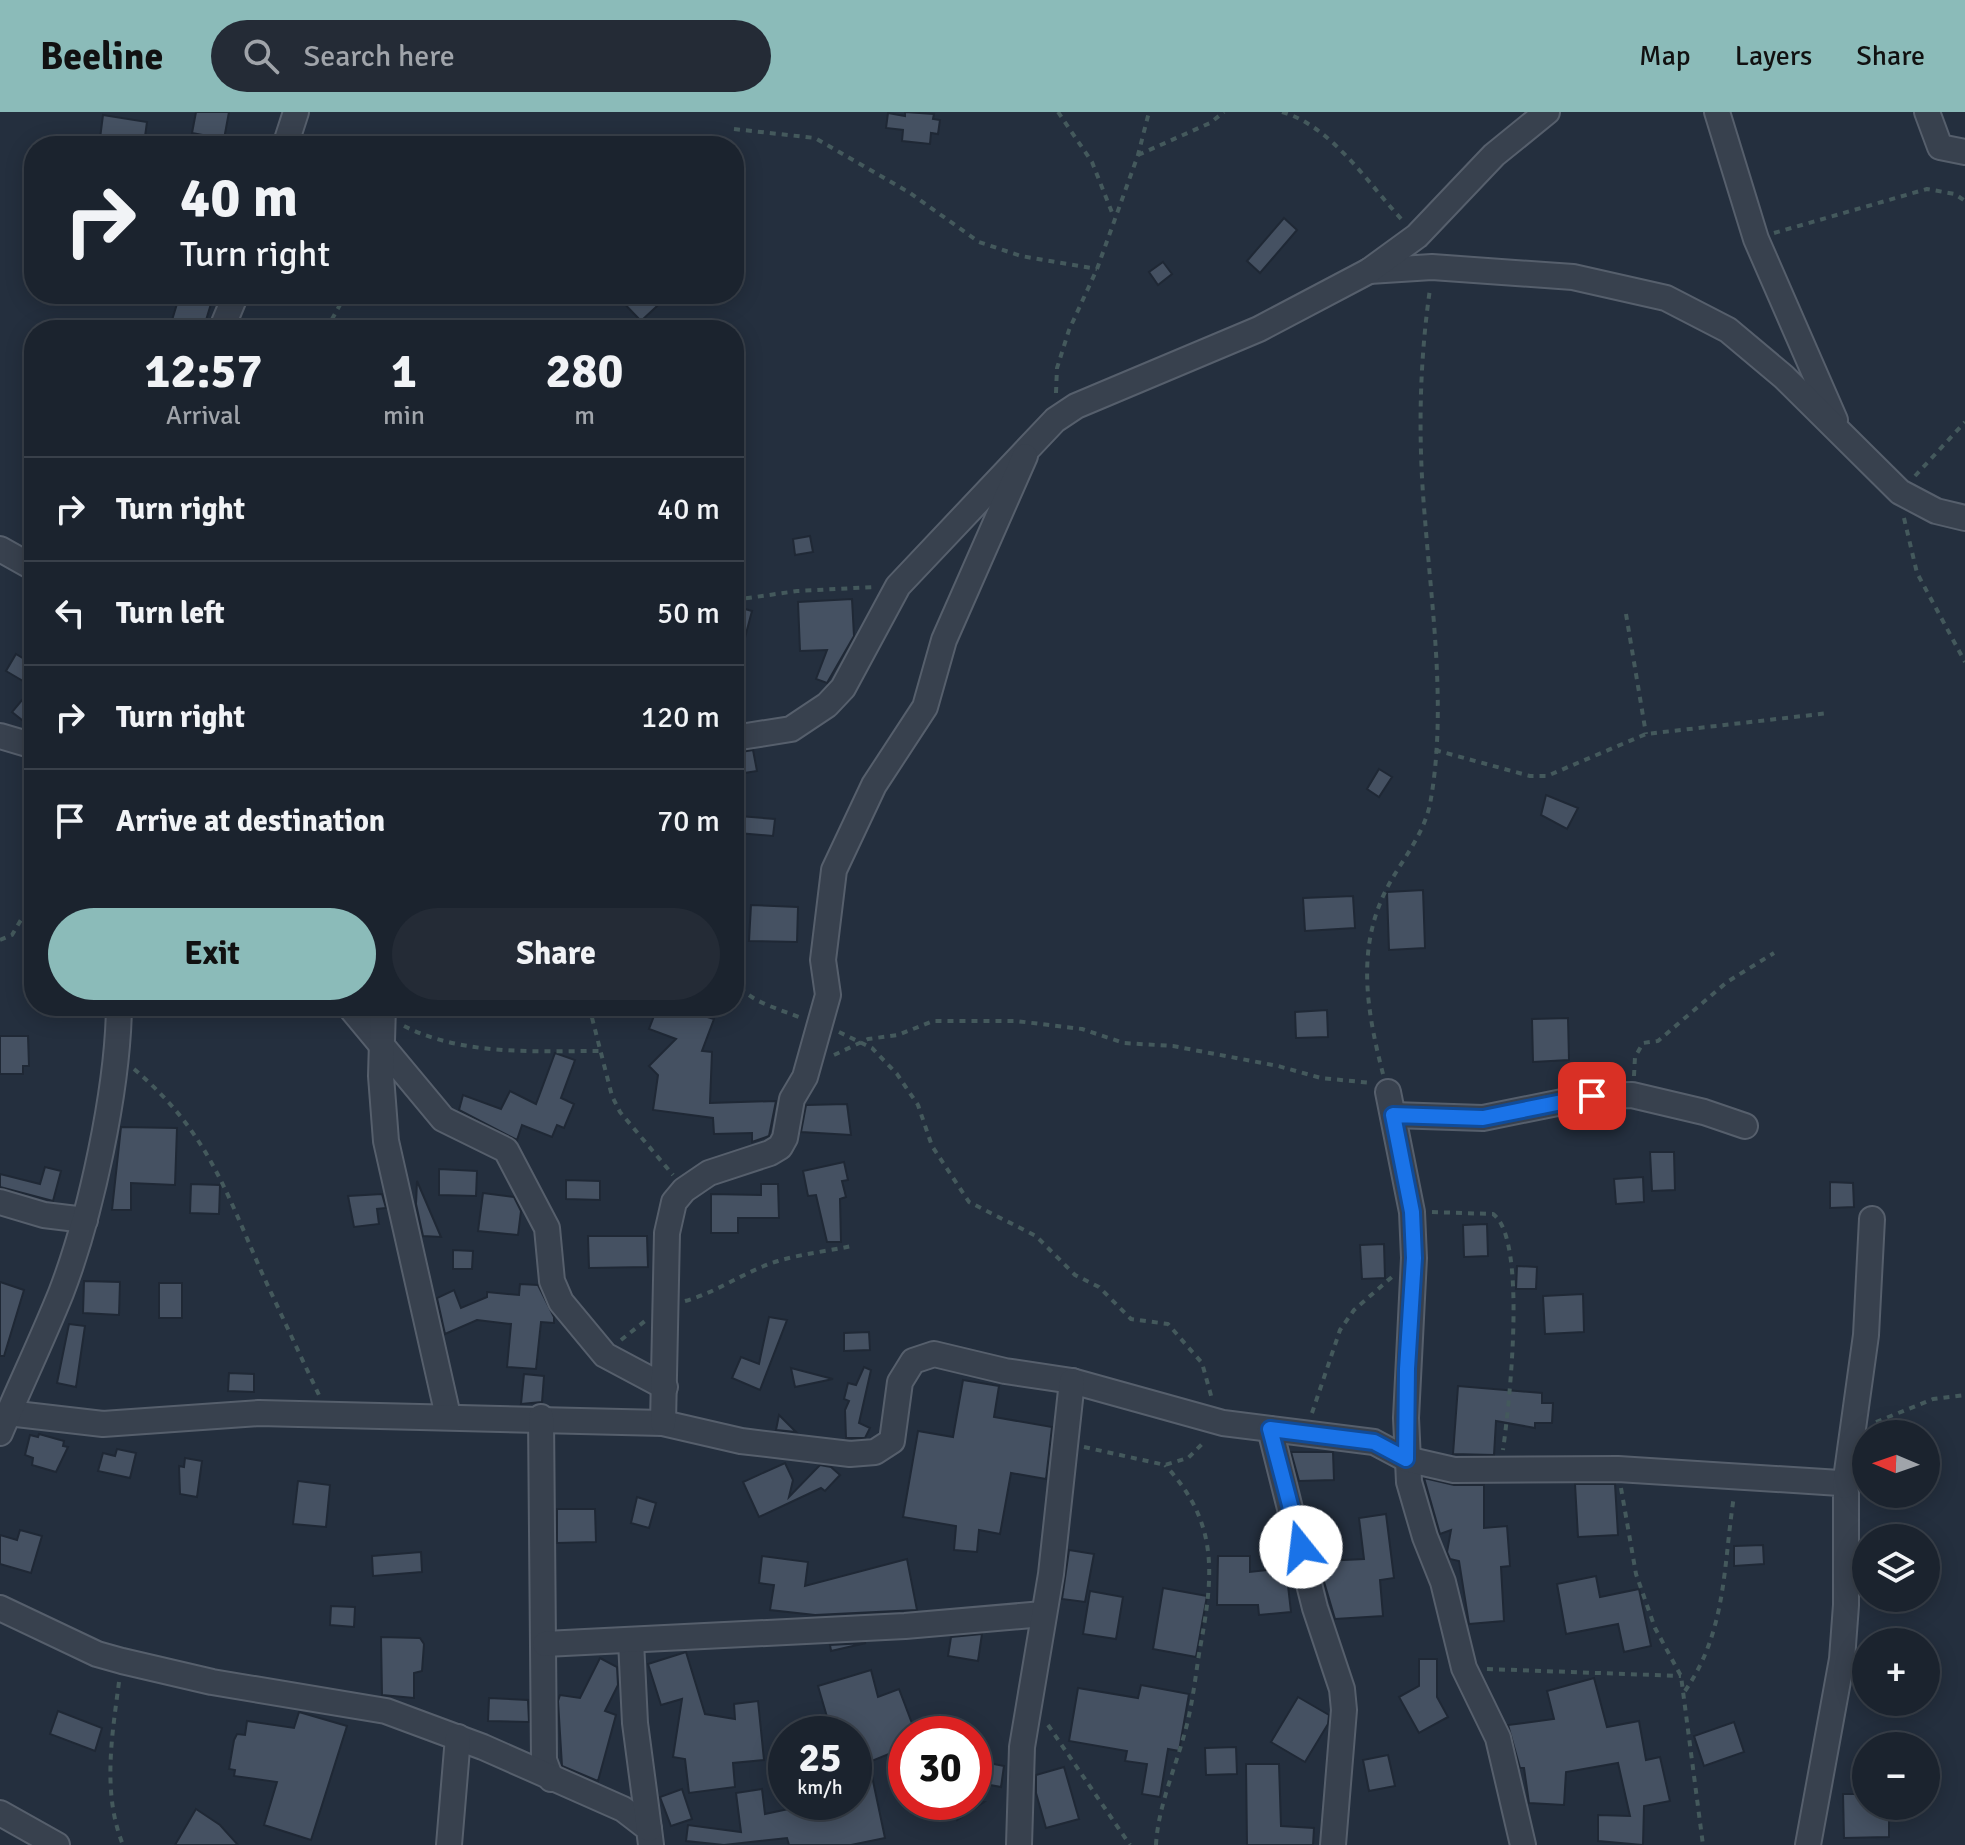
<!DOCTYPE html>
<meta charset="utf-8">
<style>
:root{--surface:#1b232e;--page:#242b36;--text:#f1f3f6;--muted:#a0a4aa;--line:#39404a;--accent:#8bbbb9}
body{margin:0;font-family:Signika,sans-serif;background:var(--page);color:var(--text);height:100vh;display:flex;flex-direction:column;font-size:30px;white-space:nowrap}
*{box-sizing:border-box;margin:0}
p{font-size:26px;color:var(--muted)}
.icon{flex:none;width:44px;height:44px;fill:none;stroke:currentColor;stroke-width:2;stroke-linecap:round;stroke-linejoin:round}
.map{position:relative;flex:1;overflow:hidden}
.side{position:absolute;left:24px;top:208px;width:720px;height:696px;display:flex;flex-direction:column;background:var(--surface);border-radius:32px;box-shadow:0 4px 20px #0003,0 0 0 2px var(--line)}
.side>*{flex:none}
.guide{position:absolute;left:24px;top:24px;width:720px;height:168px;border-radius:32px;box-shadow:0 4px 20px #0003,0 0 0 2px var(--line);background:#1b232e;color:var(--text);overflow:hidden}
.needle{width:52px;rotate:272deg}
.fabs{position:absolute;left:1852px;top:1308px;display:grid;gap:16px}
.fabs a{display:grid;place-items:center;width:88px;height:88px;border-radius:50%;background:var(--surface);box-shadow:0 4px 20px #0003,0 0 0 2px var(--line);font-size:40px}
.speed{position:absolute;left:768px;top:1604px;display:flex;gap:16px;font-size:40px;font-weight:700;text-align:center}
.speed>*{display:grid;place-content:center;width:104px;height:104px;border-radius:50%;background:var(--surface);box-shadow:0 4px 20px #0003,0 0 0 2px var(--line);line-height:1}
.speed small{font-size:20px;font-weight:400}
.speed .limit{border:12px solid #d22;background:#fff;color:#111}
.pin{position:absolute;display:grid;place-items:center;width:68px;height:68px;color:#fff;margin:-34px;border-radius:16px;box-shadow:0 4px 12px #0006}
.me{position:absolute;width:88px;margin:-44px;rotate:344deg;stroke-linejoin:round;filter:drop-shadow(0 0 6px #0008)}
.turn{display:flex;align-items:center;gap:28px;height:168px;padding:0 24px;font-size:36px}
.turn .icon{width:104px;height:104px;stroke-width:2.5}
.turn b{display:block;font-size:56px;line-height:68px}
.eta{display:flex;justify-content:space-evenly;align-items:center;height:136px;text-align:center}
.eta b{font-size:48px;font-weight:800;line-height:56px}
.button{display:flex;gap:16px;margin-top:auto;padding:16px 24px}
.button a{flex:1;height:92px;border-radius:48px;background:var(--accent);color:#111;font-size:32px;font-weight:800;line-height:92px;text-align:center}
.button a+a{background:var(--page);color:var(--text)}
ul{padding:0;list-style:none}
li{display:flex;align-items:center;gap:24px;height:104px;padding:0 24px;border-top:2px solid var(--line)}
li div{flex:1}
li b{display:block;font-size:30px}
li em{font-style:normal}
header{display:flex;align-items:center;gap:48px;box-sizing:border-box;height:112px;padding:0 40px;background:var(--accent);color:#111}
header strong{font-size:38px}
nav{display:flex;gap:44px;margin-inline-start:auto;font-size:28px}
.search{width:560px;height:72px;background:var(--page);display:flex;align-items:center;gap:20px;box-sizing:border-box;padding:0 28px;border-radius:44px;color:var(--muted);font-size:30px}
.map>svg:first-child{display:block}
</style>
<header>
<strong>Beeline</strong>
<div class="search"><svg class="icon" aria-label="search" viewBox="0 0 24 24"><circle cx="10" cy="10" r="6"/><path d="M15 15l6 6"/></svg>Search here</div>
<nav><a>Map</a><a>Layers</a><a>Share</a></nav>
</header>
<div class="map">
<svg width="1965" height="1733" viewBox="0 0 1965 1733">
<rect width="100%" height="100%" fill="#242f3e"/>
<g fill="#455162" stroke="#1f2835" stroke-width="2">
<path d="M196,0H229L224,27L192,21Z"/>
<path d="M905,0L934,2L933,7L940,8L938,22L931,21L930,32L902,29L903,18L886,16L888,1L905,4Z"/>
<path d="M103,3L147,10L144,32L117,28L116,34H99Z"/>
<path d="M1284,106L1297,118L1260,161L1247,149Z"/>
<path d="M1163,150L1172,162L1158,173L1149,160Z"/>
<path d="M180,182H214L203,218H169Z"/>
<path d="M615,182H670L641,209Z"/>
<path d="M810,424L813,440L795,443L793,427Z"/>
<path d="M852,487L854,524L827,571L816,567L827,538L800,539L798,490Z"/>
<path d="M738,495L752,499L739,548L734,547Z"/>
<path d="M16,542L34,553V603L27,612L12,600L33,575L6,559Z"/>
<path d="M753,638L757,659L738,662L735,641Z"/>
<path d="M1379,657L1392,665L1379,685L1367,677Z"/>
<path d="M1546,683L1578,696L1567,717L1541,703Z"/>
<path d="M739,704L775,707L773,724L738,721Z"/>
<path d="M1423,778L1425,836L1389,838L1387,780Z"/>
<path d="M1353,784L1355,816L1305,819L1303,786Z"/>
<path d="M751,793L798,795L797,830L749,829Z"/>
<path d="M671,894L714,907L702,939L712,940L710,991L776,989L769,1024L752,1030V1021L714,1022L713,1006L653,998L658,963L649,954L676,927L649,917L657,896L669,900Z"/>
<path d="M1327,898L1328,925L1296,926L1295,900Z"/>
<path d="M1568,906L1569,948L1533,950L1532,907Z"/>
<path d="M0,924H28L29,954H23V962H0Z"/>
<path d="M555,941L575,948L561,986L574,992L564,1016L557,1013L552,1025L522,1013L517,1028L459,998L463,983L501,997L510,979L536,992Z"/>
<path d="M847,992L851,1023L801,1020L806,993Z"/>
<path d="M121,1015L177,1016L175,1073L131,1071V1098H112Z"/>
<path d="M1650,1040H1674L1675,1078L1652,1079Z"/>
<path d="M844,1050L848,1068L842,1069L846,1085L840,1087L841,1130H827L816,1083L808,1084L803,1059Z"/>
<path d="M45,1055L61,1059L53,1089L0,1075V1062L40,1072Z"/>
<path d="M439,1057L477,1059L476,1084L439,1083Z"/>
<path d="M1643,1065L1644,1090L1616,1092L1614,1067Z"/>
<path d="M566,1068L600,1069V1088L566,1087Z"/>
<path d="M417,1069L441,1125L423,1124L416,1092Z"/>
<path d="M1830,1070L1853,1071L1854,1095L1830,1096Z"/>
<path d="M191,1072L220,1073L219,1102L190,1101Z"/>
<path d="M761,1072H778L779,1106H738V1121H711V1082L761,1083Z"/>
<path d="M483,1081L514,1085L521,1099L518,1123L478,1119Z"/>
<path d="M382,1082L386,1096L377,1097L379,1112L354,1115L348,1084Z"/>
<path d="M1487,1112L1488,1144L1464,1145L1463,1113Z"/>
<path d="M588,1124H647L648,1155L589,1156Z"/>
<path d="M1384,1132L1385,1166L1362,1167L1360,1133Z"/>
<path d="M453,1138L473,1139L472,1157H453Z"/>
<path d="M1517,1154L1537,1155L1536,1177H1516Z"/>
<path d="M84,1169L120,1170L119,1203L83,1201Z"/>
<path d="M0,1170L24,1178L4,1244H0Z"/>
<rect x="159" y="1171" width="23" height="35"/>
<path d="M520,1172L538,1173L554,1205V1211L541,1210L536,1257L507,1255L511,1212L477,1208L445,1222L437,1186L454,1178L461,1196L487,1185V1180L519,1183Z"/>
<path d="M1583,1182L1584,1220L1545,1222L1543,1184Z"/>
<path d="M769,1205L787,1208L760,1278L732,1266L741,1245L759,1252Z"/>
<path d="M69,1212L85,1214L76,1275L57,1271Z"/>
<path d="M869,1220L870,1238L844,1239V1221Z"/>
<path d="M864,1255L871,1258L859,1311L870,1316L865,1326H846L845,1298L849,1289L844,1287L848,1271L856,1273Z"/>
<path d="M791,1256L833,1267L795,1275Z"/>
<path d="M229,1261L254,1262V1280L228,1279Z"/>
<path d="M524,1262L544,1264L542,1290L521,1292Z"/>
<path d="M963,1268L999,1274L994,1305L1052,1315L1046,1367L1011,1361L1000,1422L979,1418L977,1440L954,1438L956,1414L903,1405L918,1319L953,1325Z"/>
<path d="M1458,1274L1542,1281V1291H1553L1552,1311H1535V1316L1496,1309L1494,1343L1453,1342Z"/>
<path d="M779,1303L796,1320L776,1318Z"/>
<path d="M39,1322L64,1329L63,1334L68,1335L56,1360L32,1353L33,1346L25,1343L30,1323L38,1325Z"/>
<path d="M117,1337L136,1341L130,1366L98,1359L103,1341L115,1344Z"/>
<path d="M1291,1340H1333L1334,1368L1299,1369Z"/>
<path d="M185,1346L202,1349L197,1385L180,1382L179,1354L184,1355Z"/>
<path d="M785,1351L793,1368L789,1385L820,1353L831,1355L840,1363L825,1379L821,1376L759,1405L743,1370Z"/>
<path d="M1424,1366L1454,1373H1484V1416L1507,1414L1510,1454L1501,1455L1504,1509L1469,1512L1459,1449L1450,1447L1447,1440L1451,1418L1440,1422Z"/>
<path d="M298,1369L330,1373L326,1415L293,1412Z"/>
<path d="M1575,1372H1615L1618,1423L1578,1425Z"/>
<path d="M637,1385L656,1391L649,1416L631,1411Z"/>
<path d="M557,1397H595L596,1430L557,1431Z"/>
<path d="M1386,1402L1394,1466L1380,1468L1383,1504L1335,1507L1322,1463V1449L1364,1447L1359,1406Z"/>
<path d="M20,1418L42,1424L31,1461L0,1452V1423L17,1428Z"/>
<path d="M1763,1433L1764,1452L1734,1454V1434Z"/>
<path d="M1069,1438L1094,1442L1085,1490L1062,1487Z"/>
<path d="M421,1440L422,1460L373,1464L372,1444Z"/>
<path d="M762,1444L808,1450L805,1474L907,1447L917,1498L815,1503L770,1498L774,1473L759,1471Z"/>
<path d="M1218,1444H1250V1460L1286,1456L1291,1500L1259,1503L1258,1493H1217Z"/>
<path d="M1596,1464L1600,1485L1639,1477L1651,1534L1624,1540L1618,1512L1566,1522L1557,1472Z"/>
<path d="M1163,1476L1207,1484L1196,1545L1153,1537Z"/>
<path d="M1090,1479L1123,1485L1116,1527L1083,1522Z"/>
<path d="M331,1494L355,1495L354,1515L330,1513Z"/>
<path d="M982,1522L978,1549L948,1544L951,1525Z"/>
<path d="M381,1525L420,1526L424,1532L422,1559L414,1561V1586L382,1583Z"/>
<path d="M866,1531L831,1539L830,1533Z"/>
<path d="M686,1540L705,1602L735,1607L734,1592L758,1589L764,1648L733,1651L735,1675L689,1681L685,1647L673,1645L682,1587L661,1593L648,1552Z"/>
<path d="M600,1546L617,1555L618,1573L605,1599L616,1603L598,1669L562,1654L558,1589L560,1583L580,1586Z"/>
<path d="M1419,1547H1437V1585L1448,1605L1419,1621L1399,1585L1419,1574Z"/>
<path d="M871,1558L878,1585L899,1577L916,1622H906V1635L869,1650L885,1726L851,1733H789L787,1726L724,1733L686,1729L688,1713L741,1720L736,1681L762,1677L765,1702L821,1690H854V1622H832L818,1574Z"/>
<path d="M1594,1566L1607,1615L1639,1609L1646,1648L1660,1645L1670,1689L1644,1694L1643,1733L1598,1729V1703L1630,1704L1618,1651L1566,1660L1564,1693L1529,1691L1524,1656H1520L1508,1613L1554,1607L1547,1579Z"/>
<path d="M1141,1573L1189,1582L1179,1639L1168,1637L1160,1685L1142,1682L1147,1652L1125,1649L1127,1639L1069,1629L1078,1576L1138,1586Z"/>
<path d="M1298,1585L1329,1603L1328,1612L1305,1650L1271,1630Z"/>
<path d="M489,1586L528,1588L529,1610L488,1609Z"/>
<path d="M58,1599L102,1616L95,1639L50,1622Z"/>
<path d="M299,1600L347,1614L311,1728L264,1713L277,1670L234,1664L235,1658L229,1657L234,1628L237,1622L245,1623L247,1609L294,1616Z"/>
<path d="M1734,1610L1744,1640L1704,1654L1694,1624Z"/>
<path d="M1236,1635L1237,1662L1206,1663L1205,1636Z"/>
<path d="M1388,1643L1395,1674L1369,1679L1363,1648Z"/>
<path d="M974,1648L1004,1654L1001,1675L974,1670Z"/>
<path d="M1246,1652H1279L1281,1714L1314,1716L1313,1733H1247Z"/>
<path d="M1064,1655L1079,1707L1046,1716L1036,1681V1663Z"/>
<path d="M682,1677L692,1707L671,1714L660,1685Z"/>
<path d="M1843,1682H1866V1694H1889V1725L1844,1726Z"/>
<path d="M946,1690H984L957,1708Z"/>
<path d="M196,1697L220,1713L238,1733H175Z"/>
</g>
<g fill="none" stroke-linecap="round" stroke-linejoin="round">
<g stroke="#565f6c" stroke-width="28">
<g id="street">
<path d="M1717,0L1756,127L1835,308"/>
<path d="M1927,0L1940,35L1965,40"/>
<path d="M285,34L296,0"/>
<path d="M1369,159L1432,155L1573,165L1666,186L1728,218L1784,265L1900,380L1936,399L1965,406"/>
<path d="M221,218L236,182"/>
<path d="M0,437L34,456"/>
<path d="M0,624L34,634"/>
<path d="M734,626L791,617L827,593L843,576L898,474L1055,308L1076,294L1259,217L1369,159L1417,124L1494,43L1547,0"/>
<path d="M349,894L443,1007L506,1038L547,1116L552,1169L561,1190L605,1243L665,1275"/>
<path d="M383,894L381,964L386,1029L448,1304"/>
<path d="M1388,980L1412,1100L1414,1146L1406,1306L1409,1370L1425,1425L1443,1470L1464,1556L1498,1626L1523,1733"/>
<path d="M1393,1003L1483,1006L1592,984L1632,983L1704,1000L1745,1014"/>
<path d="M0,1090L44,1103L85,1108"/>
<path d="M8,1301L103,1312L259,1301L663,1311L741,1329L850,1342L875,1340L892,1329L900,1270L913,1249L934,1242L1005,1259L1072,1269L1223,1311L1374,1330L1406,1347L1454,1358L1618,1357L1840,1371L1845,1374L1846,1381V1493L1842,1547L1808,1733"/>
<path d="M541,1305L544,1648L551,1667"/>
<path d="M663,1311L667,1121L674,1090L684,1078L709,1061L770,1041L780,1035L785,1026L792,987L805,965L828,883L823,848L834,758L874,673L925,595L944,528L1025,344"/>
<path d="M1270,1317L1315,1496L1342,1577L1344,1598L1333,1733"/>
<path d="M0,1321C20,1274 42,1228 61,1181C91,1103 118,977 119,894"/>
<path d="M1845,1374L1866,1223L1872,1107"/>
<path d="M0,1496L97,1542L122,1549L212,1570L386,1599L483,1635L623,1697L649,1717L651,1733"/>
<path d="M631,1529L635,1611L649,1717"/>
<path d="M545,1532L905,1514L1043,1502"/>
<path d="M0,1701L57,1733"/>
<path d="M449,1733L458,1625"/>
<path d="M1019,1733L1022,1635L1051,1462L1072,1269"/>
</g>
</g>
<g stroke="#44595c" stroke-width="4" stroke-dasharray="6 6" stroke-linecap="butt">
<path d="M1058,0L1092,50L1113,103"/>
<path d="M1282,0C1332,14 1370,74 1404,110"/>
<path d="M734,17L815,26L910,81L979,130L1021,144L1097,157"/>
<path d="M1138,43L1210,11L1224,0"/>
<path d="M1774,121L1927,77L1955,82L1965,89"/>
<path d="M326,218L346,182"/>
<path d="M1056,281L1057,256L1069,218L1097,157L1138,43L1149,0"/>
<path d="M1915,364L1965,310"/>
<path d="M1904,406L1917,461L1965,550"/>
<path d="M734,488L797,479L875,475"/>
<path d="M1626,502L1646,622"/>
<path d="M1435,638L1530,664H1547L1646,622L1829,601"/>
<path d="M0,828L12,823L34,786"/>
<path d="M734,865C743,889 778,896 801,906"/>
<path d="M589,894L612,984L620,1000L673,1063"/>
<path d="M404,914C463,944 535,939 600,939"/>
<path d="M839,920L872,936L897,962L918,993L932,1034L969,1090L1036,1124L1075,1163L1099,1175L1131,1207L1168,1212L1202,1251L1212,1287"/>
<path d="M834,943L868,927L898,923L933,909H1016L1082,917L1124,931L1173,934L1278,954L1321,966L1372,971"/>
<path d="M134,957C207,1019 225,1077 262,1161C281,1202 300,1243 319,1283"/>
<path d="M1383,962C1367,900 1356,838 1386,778C1400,750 1423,725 1430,692C1447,601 1432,499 1425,407C1418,330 1419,253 1430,177"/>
<path d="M1634,964L1635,945L1643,931L1658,929L1727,870L1774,841"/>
<path d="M1432,1100L1493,1102C1528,1127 1509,1295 1503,1338"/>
<path d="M685,1189C718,1180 745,1159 778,1149C801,1142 828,1139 852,1134"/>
<path d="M621,1228L645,1209"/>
<path d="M1312,1301L1340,1218L1354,1198L1393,1164"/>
<path d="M1876,1310L1933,1287L1965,1283"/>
<path d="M1084,1335L1165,1353L1188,1346L1205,1329"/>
<path d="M1621,1376L1636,1462L1655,1516L1681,1564L1703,1733"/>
<path d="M1487,1557L1681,1564"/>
<path d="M119,1570C112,1624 102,1681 123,1733"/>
<path d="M1685,1579C1727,1518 1723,1455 1734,1384"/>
<path d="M1048,1613L1130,1733"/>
<path d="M1156,1733C1158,1695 1175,1657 1185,1620C1192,1595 1195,1568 1199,1542C1213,1466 1221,1413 1165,1353"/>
</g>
<use href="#street" stroke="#38414e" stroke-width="24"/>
</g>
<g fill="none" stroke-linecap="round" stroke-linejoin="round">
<g stroke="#114b97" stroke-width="20">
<path id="route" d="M1301,1435L1270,1317L1374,1330L1406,1347L1407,1257L1414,1146L1412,1100L1393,1003L1483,1006L1592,984"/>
</g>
<use href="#route" stroke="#1a73e8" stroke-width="14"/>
</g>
</svg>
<div class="fabs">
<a><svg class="needle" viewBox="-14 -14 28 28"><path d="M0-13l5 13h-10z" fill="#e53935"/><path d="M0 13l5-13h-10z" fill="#a0a4aa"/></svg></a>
<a><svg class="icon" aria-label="layers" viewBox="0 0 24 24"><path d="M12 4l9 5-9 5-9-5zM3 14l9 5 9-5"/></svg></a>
<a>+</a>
<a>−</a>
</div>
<div class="speed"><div>25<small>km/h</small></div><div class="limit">30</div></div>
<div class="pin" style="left:1592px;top:984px;background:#d93025"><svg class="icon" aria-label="arrive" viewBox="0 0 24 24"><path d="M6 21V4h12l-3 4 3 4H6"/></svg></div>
<svg class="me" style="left:1301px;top:1435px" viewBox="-20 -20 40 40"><circle r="19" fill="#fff"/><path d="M0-13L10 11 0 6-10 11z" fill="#1a73e8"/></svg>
<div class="guide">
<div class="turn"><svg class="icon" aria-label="right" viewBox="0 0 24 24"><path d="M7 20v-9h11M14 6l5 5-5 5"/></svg><div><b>40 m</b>Turn right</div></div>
</div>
<section class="side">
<div class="eta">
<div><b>12:57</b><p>Arrival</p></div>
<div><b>1</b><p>min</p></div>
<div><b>280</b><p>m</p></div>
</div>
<ul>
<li><svg class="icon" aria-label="right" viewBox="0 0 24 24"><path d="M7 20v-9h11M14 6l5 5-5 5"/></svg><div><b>Turn right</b></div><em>40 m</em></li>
<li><svg class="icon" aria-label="left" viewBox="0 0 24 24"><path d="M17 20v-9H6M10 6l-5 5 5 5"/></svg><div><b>Turn left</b></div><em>50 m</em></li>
<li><svg class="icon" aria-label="right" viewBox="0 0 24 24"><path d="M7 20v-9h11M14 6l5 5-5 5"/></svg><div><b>Turn right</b></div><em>120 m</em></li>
<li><svg class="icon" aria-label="arrive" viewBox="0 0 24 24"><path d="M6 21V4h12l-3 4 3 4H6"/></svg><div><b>Arrive at destination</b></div><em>70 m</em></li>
</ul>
<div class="button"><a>Exit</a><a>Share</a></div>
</section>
</div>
